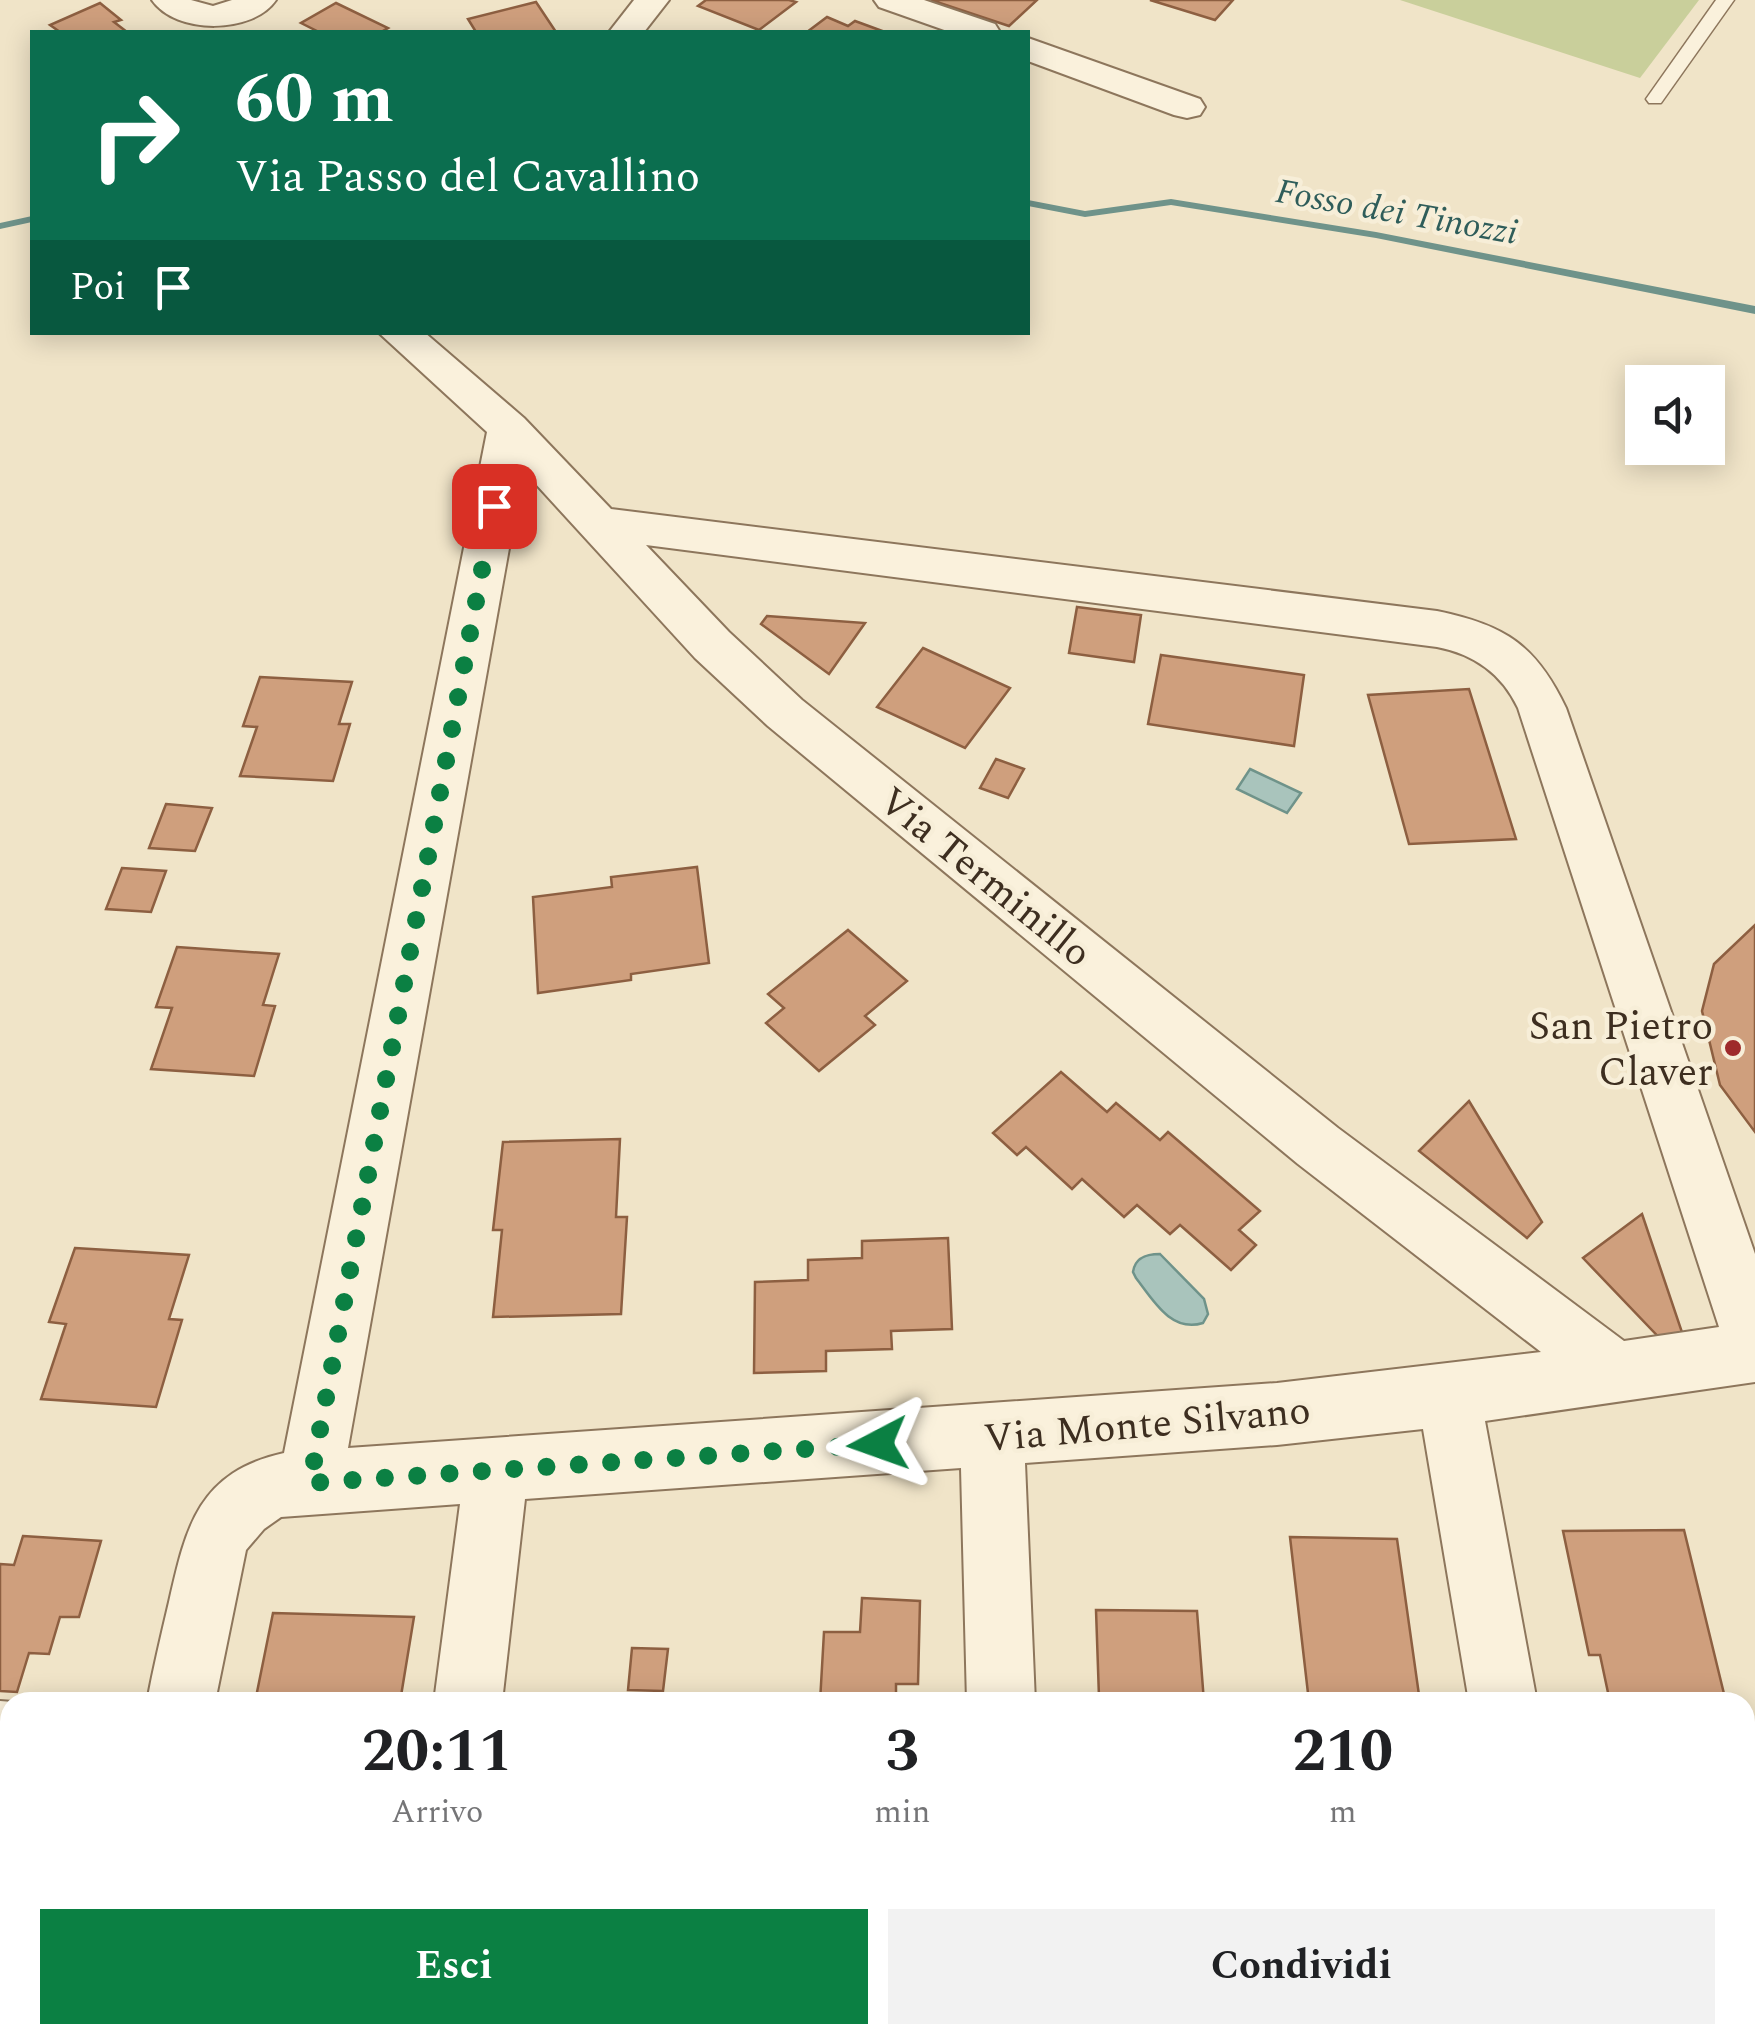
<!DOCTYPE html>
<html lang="it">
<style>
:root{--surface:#fff;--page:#f2f2f2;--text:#202124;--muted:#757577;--accent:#0b8043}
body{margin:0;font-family:Spectral,serif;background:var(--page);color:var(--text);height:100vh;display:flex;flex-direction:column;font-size:38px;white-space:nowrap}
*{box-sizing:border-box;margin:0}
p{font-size:32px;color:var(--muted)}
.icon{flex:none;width:55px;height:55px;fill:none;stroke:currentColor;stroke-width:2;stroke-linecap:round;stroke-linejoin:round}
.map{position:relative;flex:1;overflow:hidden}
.drawer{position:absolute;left:0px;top:1692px;width:1755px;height:352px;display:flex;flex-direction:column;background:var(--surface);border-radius:30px 30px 0 0;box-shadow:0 5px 25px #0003}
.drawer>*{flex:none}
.banner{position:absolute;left:30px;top:30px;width:1000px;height:305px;border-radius:0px;box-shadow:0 5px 25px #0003;background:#0b6e4f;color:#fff;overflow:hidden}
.buttons{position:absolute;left:1625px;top:365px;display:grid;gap:20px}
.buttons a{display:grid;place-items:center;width:100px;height:100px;border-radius:0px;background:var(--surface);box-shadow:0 5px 25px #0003;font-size:50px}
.pin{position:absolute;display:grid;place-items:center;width:85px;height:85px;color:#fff;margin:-42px;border-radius:20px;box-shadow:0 5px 15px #0006}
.me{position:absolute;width:110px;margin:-55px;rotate:266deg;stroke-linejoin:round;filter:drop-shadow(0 0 8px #0008)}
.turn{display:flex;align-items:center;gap:35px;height:210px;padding:0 40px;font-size:45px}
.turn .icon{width:130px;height:130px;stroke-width:2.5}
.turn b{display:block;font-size:70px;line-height:85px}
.then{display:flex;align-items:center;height:95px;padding:0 40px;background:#0003;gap:20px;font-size:38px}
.eta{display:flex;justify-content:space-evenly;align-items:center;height:170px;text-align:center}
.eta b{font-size:60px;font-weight:700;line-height:70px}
.primary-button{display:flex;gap:20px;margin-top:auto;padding:20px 40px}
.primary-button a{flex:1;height:115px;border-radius:0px;background:var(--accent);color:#fff;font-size:40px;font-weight:700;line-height:115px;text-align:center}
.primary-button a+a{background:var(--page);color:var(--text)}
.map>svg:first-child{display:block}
</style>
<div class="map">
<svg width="1755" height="2044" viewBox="0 0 1755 2044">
<rect width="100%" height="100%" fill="#f0e4c8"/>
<path fill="#c9cf9b" d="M1400,0H1699L1640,78Z"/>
<g fill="#a9c4bc" stroke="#6f938a" stroke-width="2.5">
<path d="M1250,769L1301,793L1287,813L1237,789Z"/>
<path d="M1160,1254L1204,1299L1208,1314L1203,1323C1171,1333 1153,1300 1136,1278L1133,1272C1135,1257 1147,1254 1160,1254Z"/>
</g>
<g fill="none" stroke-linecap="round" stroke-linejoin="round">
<g fill="#6f938a" fill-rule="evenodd">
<path d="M1171,199L1376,232L1755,306V314L1376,238L1171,205L1085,217L1028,206V200L1085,211Z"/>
<path d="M32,216V222L0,229V223Z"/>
</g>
</g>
<g fill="#cf9f7d" stroke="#8d5f41" stroke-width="2.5">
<path d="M706,0H789L796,2L759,30L698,6Z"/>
<path d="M931,0H1037L1009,26Z"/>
<path d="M1150,0H1233L1215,20Z"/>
<path d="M536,2L556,32H476L468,19Z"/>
<path d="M100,3L121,20L114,22L127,32H60L50,25Z"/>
<path d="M336,3L388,28L381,32H319L301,23Z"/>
<path d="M827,17L848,26L855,21L885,32H807Z"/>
<path d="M1077,607L1141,615L1134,662L1069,653Z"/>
<path d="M767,616L865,623L829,674L761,624Z"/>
<path d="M923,648L1010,688L965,748L877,707Z"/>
<path d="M1161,655L1304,675L1294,746L1148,724Z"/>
<path d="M260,677L352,682L339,724H350L333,781L240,776L257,727L243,726Z"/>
<path d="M1469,689L1516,839L1409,844L1368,695Z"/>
<path d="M996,759L1024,769L1008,798L980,788Z"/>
<path d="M166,804L212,808L195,851L149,848Z"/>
<path d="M697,867L709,963L631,974V980L538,993L533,897L612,887L611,877Z"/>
<path d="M122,868L166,871L151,912L106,909Z"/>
<path d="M1755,925V1132L1720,1085L1702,1011L1714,964Z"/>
<path d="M848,930L907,981L865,1016L875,1025L819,1071L766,1023L784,1008L768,994Z"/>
<path d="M177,947L279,954L263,1005L275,1006L254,1076L151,1069L172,1008L156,1007Z"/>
<path d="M1061,1072L1107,1112L1116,1103L1160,1140L1168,1132L1260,1211L1239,1230L1256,1245L1231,1270L1180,1225L1170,1234L1137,1205L1124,1217L1082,1179L1072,1189L1026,1147L1017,1155L993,1133Z"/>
<path d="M1469,1101L1542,1222L1527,1238L1419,1151Z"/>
<path d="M620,1139L616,1217H627L621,1314L493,1317L502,1230H493L503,1142Z"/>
<path d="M1642,1214L1688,1350L1672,1351L1583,1258Z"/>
<path d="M948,1238L952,1329L891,1331L892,1349L826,1351V1371L754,1373L755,1282L808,1280V1260L862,1258V1241Z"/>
<path d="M75,1248L189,1255L169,1319L182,1320L156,1407L41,1399L66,1324L49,1322Z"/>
<path d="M1684,1530L1726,1702H1610L1600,1655H1589L1563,1531Z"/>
<path d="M23,1536L101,1541L79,1617H60L49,1654L29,1653L17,1692L0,1691V1564L14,1565Z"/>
<path d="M1290,1537L1397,1539L1420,1702H1309Z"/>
<path d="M862,1598L920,1601L918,1684H896V1702H820L824,1632H860Z"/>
<path d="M1096,1610L1197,1611L1204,1702H1143L1142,1697H1099Z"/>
<path d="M273,1613L414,1617L400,1702H255Z"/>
<path d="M632,1648L668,1649L663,1691L628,1690Z"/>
<path d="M1745,1813H1755V1904H1749L1745,1886Z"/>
<path d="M0,1890H10V1987L0,2022Z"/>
<path d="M1745,1952H1755V2044H1672L1670,2035H1745Z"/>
<path d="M1320,2035H1460L1461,2044H1321Z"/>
</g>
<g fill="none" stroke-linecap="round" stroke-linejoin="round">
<g stroke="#8d765c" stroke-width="3">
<path id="lane" d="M1716,0H1734L1661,103H1649L1646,99Z"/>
</g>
<g stroke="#8d765c" stroke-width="4">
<g id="street">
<path d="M152,0H191L213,6L232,0H276C253,34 176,35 152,0Z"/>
<path d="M634,0H669L644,32H609Z"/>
<path d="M874,0H924L995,24L1000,32H950L879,7Z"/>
<path d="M1028,38L1200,99L1205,107L1200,115L1187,118L1174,115L1028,61Z"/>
<path d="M378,332H424L524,418L611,509L1437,611C1505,625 1536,645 1566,708L1755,1254V1382L1485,1421L1537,1702H1469L1423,1429L1277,1445L1025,1463L1035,1702H967L961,1468L525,1499L502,1702H434L460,1504L281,1517L264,1529L246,1550L215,1702H147C153,1669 161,1636 169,1602C186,1527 198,1472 284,1453L487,432ZM523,470L695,658L768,726L1298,1164L1541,1352L1277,1383L348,1448ZM646,545L1437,647C1474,654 1502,674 1518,708L1719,1327L1624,1341L1338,1128L802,700L729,632Z"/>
<path d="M0,1701L13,1702L10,1771H0Z"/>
<path d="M65,2035H141L139,2044H63Z"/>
<path d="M389,2035H465L464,2044H388Z"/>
<path d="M973,2035H1049L1050,2044H974Z"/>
<path d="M1523,2035H1599L1600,2044H1524Z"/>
</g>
</g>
<use href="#lane" fill="#faf1dc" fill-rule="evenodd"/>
<use href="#street" fill="#faf1dc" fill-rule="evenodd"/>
</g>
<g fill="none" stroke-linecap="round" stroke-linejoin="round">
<path stroke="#0b8043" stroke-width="18" stroke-dasharray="0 32.4" d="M494,506L310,1483L878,1444"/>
</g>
<circle fill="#9e2a2b" stroke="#f7eed8" stroke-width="4" cx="1733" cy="1048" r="10"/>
<g text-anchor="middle" stroke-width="9" stroke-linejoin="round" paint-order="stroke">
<g font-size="35" font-style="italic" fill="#2f5d5a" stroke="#f7eed8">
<text transform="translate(1397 211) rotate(10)" y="12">Fosso dei Tinozzi</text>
</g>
<g font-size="40" fill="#3d2e20" stroke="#f7eed8">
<text transform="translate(986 876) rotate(39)" y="14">Via Terminillo</text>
<text transform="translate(1147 1423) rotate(-5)" y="14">Via Monte Silvano</text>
</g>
<g font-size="40" fill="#3d2e20" stroke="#f7eed8" text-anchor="end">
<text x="1713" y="1039">San Pietro<tspan x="1713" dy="46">Claver</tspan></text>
</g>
</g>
</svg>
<div class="buttons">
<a><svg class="icon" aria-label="sound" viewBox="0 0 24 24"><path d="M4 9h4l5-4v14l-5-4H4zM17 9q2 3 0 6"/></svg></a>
</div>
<div class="pin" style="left:494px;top:506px;background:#d93025"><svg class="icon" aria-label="arrive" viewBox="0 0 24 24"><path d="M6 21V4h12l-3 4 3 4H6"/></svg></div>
<svg class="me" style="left:878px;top:1444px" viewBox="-20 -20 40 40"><path d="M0-17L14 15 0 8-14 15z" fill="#0b8043" stroke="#fff" stroke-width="4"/></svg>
<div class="banner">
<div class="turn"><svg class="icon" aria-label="right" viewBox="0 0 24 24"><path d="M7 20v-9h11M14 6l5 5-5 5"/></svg><div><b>60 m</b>Via Passo del Cavallino</div></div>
<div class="then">Poi<svg class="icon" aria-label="arrive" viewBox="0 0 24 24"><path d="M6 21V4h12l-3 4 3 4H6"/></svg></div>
</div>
<section class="drawer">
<div class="eta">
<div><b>20:11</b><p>Arrivo</p></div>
<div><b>3</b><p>min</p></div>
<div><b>210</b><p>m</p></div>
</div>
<div class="primary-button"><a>Esci</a><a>Condividi</a></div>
</section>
</div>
